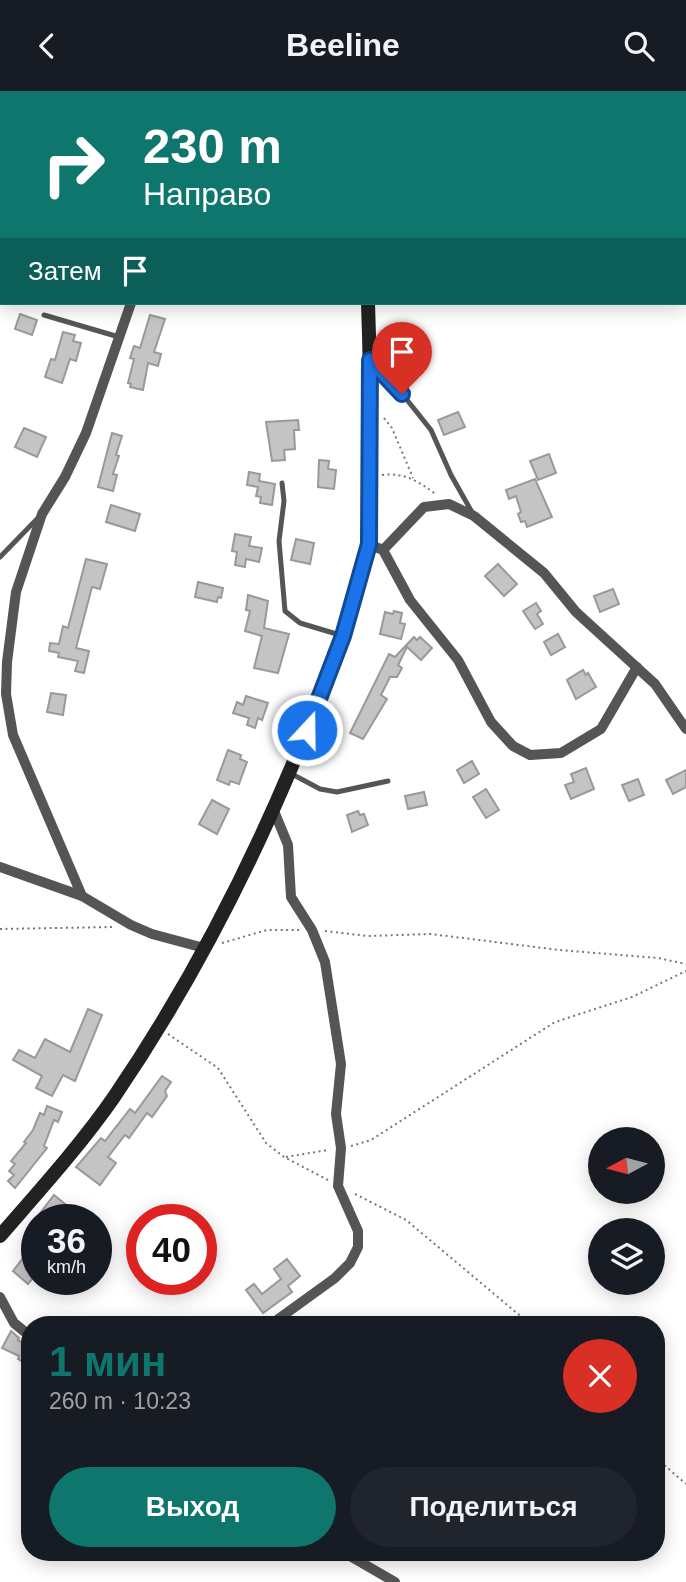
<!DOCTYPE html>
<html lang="ru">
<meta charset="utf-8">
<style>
:root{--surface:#171b24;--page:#20242c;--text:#f1f3f6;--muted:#9ea1a6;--accent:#0f766e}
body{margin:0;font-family:Helvetica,sans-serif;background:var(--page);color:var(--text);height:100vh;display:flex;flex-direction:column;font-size:26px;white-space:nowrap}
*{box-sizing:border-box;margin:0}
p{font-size:23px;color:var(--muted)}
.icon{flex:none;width:38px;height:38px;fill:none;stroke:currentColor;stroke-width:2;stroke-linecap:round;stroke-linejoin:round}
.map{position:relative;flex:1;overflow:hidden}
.drawer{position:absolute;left:21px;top:1225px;width:644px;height:245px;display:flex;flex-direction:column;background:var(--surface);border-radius:28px;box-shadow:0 4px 18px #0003}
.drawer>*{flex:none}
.banner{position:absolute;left:0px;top:0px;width:686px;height:214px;box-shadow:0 4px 18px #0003;background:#0f766e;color:#fff;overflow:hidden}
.needle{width:46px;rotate:263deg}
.buttons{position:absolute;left:588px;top:1036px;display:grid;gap:14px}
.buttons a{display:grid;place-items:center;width:77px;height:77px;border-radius:50%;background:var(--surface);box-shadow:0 4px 18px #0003;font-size:35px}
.speed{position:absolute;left:21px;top:1113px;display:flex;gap:14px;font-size:35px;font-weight:700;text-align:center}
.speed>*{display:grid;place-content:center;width:91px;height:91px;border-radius:50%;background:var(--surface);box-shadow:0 4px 18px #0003;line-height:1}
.speed small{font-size:18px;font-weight:400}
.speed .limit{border:10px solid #d22;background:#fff;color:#111}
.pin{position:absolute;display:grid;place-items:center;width:60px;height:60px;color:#fff;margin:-72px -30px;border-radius:50% 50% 50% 0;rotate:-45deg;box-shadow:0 0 7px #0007}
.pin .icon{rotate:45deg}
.me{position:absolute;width:77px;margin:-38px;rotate:21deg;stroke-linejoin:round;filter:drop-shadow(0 0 5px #0008)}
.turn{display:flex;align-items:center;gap:24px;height:147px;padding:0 28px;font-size:32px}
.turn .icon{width:91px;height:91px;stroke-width:2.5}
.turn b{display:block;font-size:49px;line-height:60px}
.then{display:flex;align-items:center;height:66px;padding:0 28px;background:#0003;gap:14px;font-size:26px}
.round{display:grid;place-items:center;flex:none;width:74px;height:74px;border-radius:37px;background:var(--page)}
.overview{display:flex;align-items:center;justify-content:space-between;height:119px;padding:0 28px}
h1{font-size:42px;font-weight:700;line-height:52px;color:var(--accent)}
.cta{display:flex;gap:14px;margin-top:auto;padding:14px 28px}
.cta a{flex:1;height:80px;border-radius:42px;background:var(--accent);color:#fff;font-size:28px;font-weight:700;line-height:80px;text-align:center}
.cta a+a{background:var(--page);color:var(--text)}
header{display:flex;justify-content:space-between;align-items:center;height:91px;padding:0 28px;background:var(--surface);font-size:32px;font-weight:700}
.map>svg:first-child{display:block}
</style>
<header><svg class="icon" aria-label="back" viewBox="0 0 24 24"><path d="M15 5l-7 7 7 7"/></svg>Beeline<svg class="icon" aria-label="search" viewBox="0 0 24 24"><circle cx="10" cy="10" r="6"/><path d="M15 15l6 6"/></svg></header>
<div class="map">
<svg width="686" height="1491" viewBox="0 0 686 1491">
<rect width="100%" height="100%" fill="#fff"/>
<g fill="#c4c4c4" stroke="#999" stroke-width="2">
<path d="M20,223L37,229L32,244L15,238Z"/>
<path d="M150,224L165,228L154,261L161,263L158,275L148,272L143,299L130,296L131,293L128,292L134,268L130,267L134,255L140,257Z"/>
<path d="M63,241L75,244L73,250L81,252L76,270L70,268L62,292L45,286L51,268L55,269Z"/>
<path d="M458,321L465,336L444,344L438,329Z"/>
<path d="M298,329L299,339H294L295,358L284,359L285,369L272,370L266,331Z"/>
<path d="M24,337L46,346L37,366L15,356Z"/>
<path d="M112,342L122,345L116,364L119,365L113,383L117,384L113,400L98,396Z"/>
<path d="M549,363L556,382L538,389L530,370Z"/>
<path d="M319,369L329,370L328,378L336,379L334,398L318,396Z"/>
<path d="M249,381L260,383L259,390L275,393L272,414L260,412L261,406L256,405L258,396L247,394Z"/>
<path d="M535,388L552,426L527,436L525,430L521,431L518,423L521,421L516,405L509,408L506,399Z"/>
<path d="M111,414L140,423L135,440L106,431Z"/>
<path d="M235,443L251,446L249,455L262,457L259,471L246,468L245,476L235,474L237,461L232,460Z"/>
<path d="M296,448L314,452L310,473L291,469Z"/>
<path d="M86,468L107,473L100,498L92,496L76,557L89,560L84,582L75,580L78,570L58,566L59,562L49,560L50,552L59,553L63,535L68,537Z"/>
<path d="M498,473L517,493L504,505L485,485Z"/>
<path d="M198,491L223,497L221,507L218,506L217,511L195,506Z"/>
<path d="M613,498L619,513L600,521L594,505Z"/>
<path d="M248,504L268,510L264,537L289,543L278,582L254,577L262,545L245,540L250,520L246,519Z"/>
<path d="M536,512L541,520L537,523L543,533L535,538L523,520Z"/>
<path d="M394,520L402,522L400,532L405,533L401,548L380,543L385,521L393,523Z"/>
<path d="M558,543L565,556L551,564L544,551Z"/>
<path d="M414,546L417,549L420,546L432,557L421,569L407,556L398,574L402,577L397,586H390L381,604L387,608L363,648L350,642L389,563L395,566Z"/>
<path d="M583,579L586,584L588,582L596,596L576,608L567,589Z"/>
<path d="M51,602L66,604L63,624L47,621Z"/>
<path d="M246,605L268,612L262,629L258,627L255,637L247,634L249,627L233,622L237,611L243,614Z"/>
<path d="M228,659L241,664L240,668L247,671L239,693L230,690L229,694L217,689Z"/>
<path d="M472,670L479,683L464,692L457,679Z"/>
<path d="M586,677L594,698L571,708L565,694L574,691L571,683Z"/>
<path d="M686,679V696L673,703L666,689Z"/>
<path d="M638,688L644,704L629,710L622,694Z"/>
<path d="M486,698L499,719L486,727L473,706Z"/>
<path d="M424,701L427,714L408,718L405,705Z"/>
<path d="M212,709L229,718L217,743L199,733Z"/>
<path d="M358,720L360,724L364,723L368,734L352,741L347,724Z"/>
<path d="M88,918L102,924L75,990L63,984L52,1005L36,997L42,985L13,969L19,959L35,967L45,948L70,961Z"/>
<path d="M162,985L171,991L165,1000L167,1005L152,1026L147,1022L129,1047L125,1044L108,1066L116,1072L100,1094L76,1076L101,1047L105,1050L130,1018L135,1022Z"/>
<path d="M47,1015L62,1021L58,1031L54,1029L44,1055L47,1057L15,1097L8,1090L14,1084L9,1080L15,1073L11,1070L26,1052L24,1051L33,1039L40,1022L44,1024Z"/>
<path d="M54,1104L65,1113L53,1129H35Z"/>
<path d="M23,1167L37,1178V1182L28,1193L13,1180Z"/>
<path d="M287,1168L300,1185L288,1195L292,1201L263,1222L246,1199L254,1193L262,1203L281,1188L274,1178Z"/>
<path d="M11,1240L19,1247L18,1249L30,1256V1275L18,1268L19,1265L2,1257Z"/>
</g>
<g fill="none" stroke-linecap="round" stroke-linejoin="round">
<g stroke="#777" stroke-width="2" stroke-dasharray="2 3.5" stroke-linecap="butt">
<path d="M223,0L228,2"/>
<path d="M384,327L392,337L413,387"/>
<path d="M382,384C405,381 419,391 437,404"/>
<path d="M0,838L113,836"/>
<path d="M325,840L368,845L431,843L559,859L658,867L686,873"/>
<path d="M222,852L267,839H299"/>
<path d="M168,943L218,977L266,1052L284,1066L328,1089"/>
<path d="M351,1055L371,1049L555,931L632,906L686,880"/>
<path d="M286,1066L328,1059"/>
<path d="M355,1103L406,1129L518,1223L537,1234"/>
<path d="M656,1367L686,1393"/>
</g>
<g stroke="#555" stroke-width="5">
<path d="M44,224L119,246"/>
<path d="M373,272L388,285L431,339L451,384L473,423"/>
<path d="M282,392L284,410L279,450L285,520L300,532L340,544"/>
<path d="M0,466L37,428"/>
<path d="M290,682L320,698L337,701L388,690"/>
</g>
<g stroke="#555" stroke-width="10">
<path d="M29,2V0"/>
<path d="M389,2L390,0"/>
<path d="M0,82L2,79"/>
<path d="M368,453L383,459L424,416L449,413L474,425L544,482L576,521L655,593L686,638"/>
<path d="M383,459L410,509L458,569L491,631L513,655L530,664L561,662L601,638L637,576"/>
<path d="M0,776L82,805L131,834L152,843L204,857"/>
<path d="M82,805L13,644L6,603L7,571L16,501L42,423L65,386L86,342L131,212"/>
<path d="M0,1206L14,1232L30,1245"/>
<path d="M270,1234L335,1187L350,1172L358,1156V1140L338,1095L341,1057L336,1023L341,973L325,871L312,839L291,806L288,754L274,720"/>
<path d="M343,1461L395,1491"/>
</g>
<g stroke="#222" stroke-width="14">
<path d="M187,0L191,2"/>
<path d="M684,193L686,194"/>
<path d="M0,1145C39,1100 80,1055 114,1006C193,890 256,766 308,636C331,577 356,518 368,455C372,434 370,409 370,386C371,328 370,270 368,212"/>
</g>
</g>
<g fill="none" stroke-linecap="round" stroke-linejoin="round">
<g stroke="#114b97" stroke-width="18">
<path id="route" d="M307,639L343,545L369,453L370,269L402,303"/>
</g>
<use href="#route" stroke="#1a73e8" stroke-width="12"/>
</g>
</svg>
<div class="buttons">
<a><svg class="needle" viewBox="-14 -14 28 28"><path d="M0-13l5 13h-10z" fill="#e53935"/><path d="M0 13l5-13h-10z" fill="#9ea1a6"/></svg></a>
<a><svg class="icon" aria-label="layers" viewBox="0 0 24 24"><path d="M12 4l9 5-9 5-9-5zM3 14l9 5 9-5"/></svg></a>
</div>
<div class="speed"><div>36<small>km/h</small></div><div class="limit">40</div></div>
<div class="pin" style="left:402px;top:303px;background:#d93025"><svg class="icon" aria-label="arrive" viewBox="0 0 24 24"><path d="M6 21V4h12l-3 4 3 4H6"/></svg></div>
<svg class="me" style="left:307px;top:639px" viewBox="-20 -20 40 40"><circle r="17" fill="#1a73e8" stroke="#fff" stroke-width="3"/><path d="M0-11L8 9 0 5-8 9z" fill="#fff"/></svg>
<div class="banner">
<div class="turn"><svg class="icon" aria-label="right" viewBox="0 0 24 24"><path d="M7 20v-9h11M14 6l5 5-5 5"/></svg><div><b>230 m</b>Направо</div></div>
<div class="then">Затем<svg class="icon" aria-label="arrive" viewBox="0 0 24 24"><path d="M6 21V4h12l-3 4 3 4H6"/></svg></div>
</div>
<section class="drawer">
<div class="overview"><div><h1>1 мин</h1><p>260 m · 10:23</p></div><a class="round" style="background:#d93025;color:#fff"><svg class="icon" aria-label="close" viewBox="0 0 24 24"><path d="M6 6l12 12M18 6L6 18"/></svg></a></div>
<div class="cta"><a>Выход</a><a>Поделиться</a></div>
</section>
</div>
